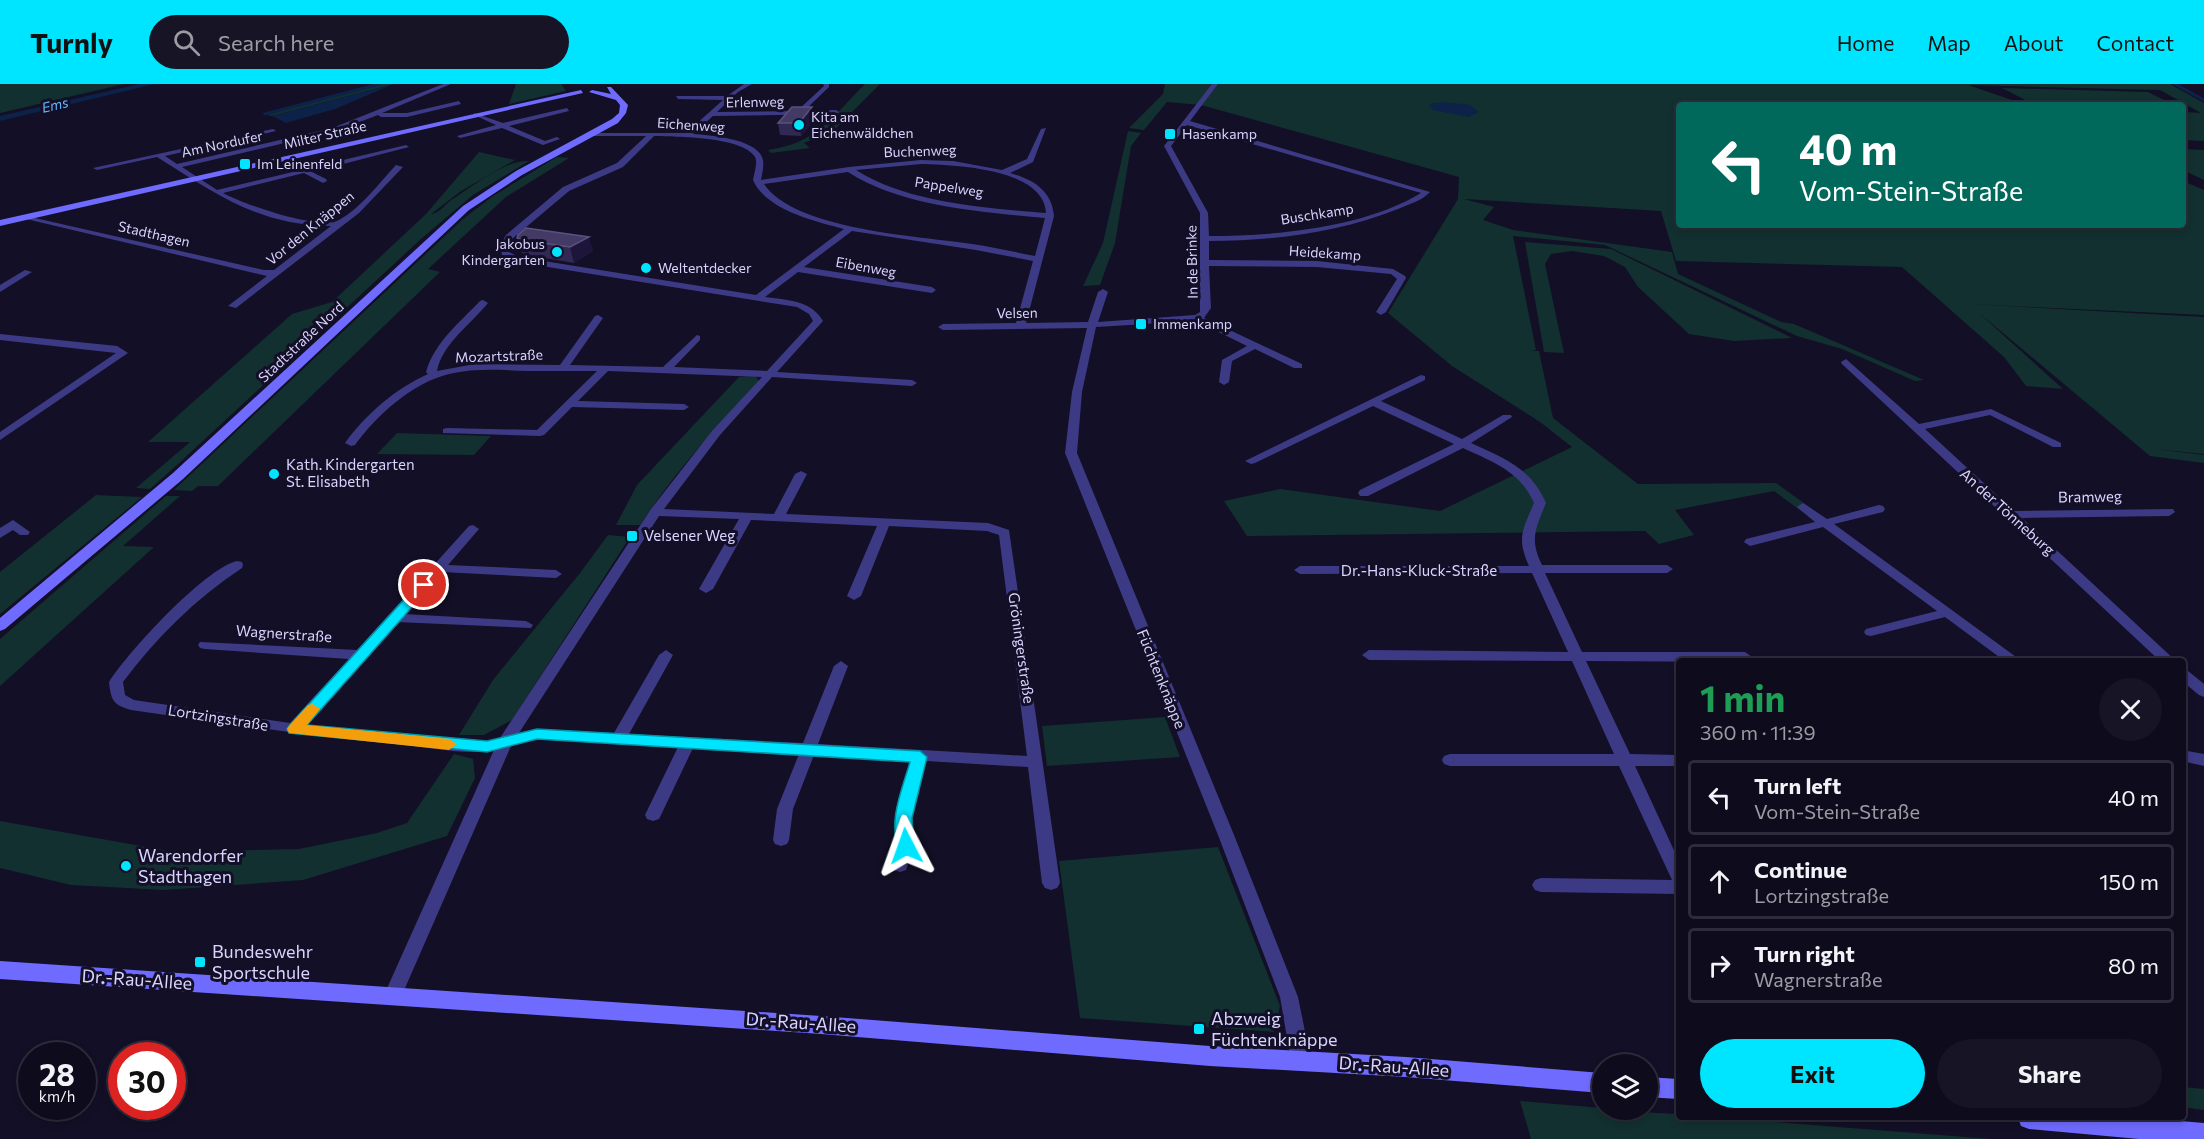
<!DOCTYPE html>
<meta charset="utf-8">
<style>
:root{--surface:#0e0b1c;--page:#171425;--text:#f1f3f6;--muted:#9b9ba3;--line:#2e2b3b;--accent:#00e5ff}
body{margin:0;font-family:Commissioner,sans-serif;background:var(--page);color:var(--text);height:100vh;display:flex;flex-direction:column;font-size:22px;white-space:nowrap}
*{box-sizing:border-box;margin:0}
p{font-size:20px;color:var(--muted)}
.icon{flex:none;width:33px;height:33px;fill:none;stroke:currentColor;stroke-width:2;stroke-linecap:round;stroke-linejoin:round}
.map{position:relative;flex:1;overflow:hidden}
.panel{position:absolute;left:1676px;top:574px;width:510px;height:462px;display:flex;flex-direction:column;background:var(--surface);border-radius:6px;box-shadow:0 3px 9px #0003,0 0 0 2px var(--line)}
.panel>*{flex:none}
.top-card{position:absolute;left:1676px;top:18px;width:510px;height:126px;border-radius:6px;box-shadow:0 3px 9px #0003,0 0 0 2px var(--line);background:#00695c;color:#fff;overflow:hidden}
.tools{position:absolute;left:1592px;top:970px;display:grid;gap:12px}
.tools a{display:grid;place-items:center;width:66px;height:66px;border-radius:50%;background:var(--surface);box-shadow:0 3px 9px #0003,0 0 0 2px var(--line);font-size:30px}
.speed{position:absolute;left:18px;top:958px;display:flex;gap:12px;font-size:30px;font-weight:700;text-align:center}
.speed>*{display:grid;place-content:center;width:78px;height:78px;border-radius:50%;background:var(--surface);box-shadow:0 3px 9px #0003,0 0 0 2px var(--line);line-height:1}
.speed small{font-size:15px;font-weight:400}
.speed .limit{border:9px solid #d22;background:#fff;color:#111}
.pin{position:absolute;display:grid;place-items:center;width:51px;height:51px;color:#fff;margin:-26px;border:3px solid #fff;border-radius:50%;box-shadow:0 2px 6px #0007}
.me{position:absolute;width:66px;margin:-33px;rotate:356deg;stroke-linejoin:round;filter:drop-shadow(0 0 4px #0008)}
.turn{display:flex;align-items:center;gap:21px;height:126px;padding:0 24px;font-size:27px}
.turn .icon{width:78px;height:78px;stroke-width:2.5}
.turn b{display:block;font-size:42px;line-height:51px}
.round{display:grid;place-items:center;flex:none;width:63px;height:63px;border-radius:32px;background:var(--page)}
.summary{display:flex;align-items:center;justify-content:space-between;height:102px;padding:0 24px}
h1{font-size:36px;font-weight:700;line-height:45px;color:#1e9e55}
.cta{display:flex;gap:12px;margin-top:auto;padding:12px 24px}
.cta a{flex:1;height:69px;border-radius:36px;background:var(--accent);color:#111;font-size:24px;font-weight:700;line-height:69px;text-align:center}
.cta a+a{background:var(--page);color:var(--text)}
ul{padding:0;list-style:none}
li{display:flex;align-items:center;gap:18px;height:75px;margin:0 12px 9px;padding:0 12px;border:3px solid var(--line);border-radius:6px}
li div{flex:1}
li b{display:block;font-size:22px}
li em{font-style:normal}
header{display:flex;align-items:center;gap:36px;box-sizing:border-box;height:84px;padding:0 30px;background:var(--accent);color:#111}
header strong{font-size:28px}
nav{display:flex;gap:33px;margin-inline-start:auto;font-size:21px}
.search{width:420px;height:54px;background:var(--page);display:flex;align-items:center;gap:15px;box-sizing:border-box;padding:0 21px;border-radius:33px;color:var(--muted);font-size:22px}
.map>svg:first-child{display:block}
</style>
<header>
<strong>Turnly</strong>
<div class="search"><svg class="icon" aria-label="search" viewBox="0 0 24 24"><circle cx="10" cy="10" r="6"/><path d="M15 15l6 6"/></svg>Search here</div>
<nav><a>Home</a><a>Map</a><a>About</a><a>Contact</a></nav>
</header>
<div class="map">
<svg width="2204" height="1055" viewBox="0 0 2204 1055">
<rect width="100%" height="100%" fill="#130f26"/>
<g fill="#12302f">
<path d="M0,0H124L0,29Z"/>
<path d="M377,0H394L272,32L262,30Z"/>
<path d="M516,0H561L566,7L509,20Z"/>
<path d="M865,0H880L833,47L804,59L810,64L771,69L768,66C817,59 832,33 865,0Z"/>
<path d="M1165,0H2170L2204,19V57L2183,56V26L2185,28L2201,29L2160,6L1968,1L2027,21H1678V141H2182L2183,97L2204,106V231L1969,220L2204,233V370L2155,365L2204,371V379L2150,372L1979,229L2063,305L2026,302L2004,273L1902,183L1676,177L1661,127L1464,115L1494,123L1483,136L1513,146L1672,168L1678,190L1781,238L1794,240L1924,296L1915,297L1842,265L1797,252L1605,161L1513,152L1536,266L1531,267H1539L1553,334L1638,400L1776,399L1822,432L1812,435L1774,407L1675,426L1694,451L1659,460L1645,447L1247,452L1224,417L1280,405L1440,427L1572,363L1540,338L1452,282L1388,229L1458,115L1459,93L1201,21L1167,18L1144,46L1129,44L1163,10Z"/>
<path d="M2002,4L2148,8L2174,21H2035Z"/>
<path d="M1128,47L1141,49L1131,62L1115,159L1100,201L1083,202L1103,159Z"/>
<path d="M2183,65L2204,66V96L2183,86Z"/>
<path d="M479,68L515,76L461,107L431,130C439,129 444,122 450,117C470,104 506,75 529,77L473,111L421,155L178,380L150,405L136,404L190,358H148L292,230L332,218L426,130Z"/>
<path d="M557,73L569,74L506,113L428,185L440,188L218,402H198L192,407L174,406L463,135L493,112Z"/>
<path d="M1525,158L1611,165L1792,254L1734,257L1689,250L1638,203L1625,183L1604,172L1572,167L1551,170L1545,180L1564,269L1544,268Z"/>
<path d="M755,292L760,298C715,343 675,388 640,441H616L637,401L739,293Z"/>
<path d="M397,349L491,352L474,371L377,370Z"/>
<path d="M96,411L142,413L0,530V488Z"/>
<path d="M166,412H180L123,462L154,463L0,602V555Z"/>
<path d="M608,451L630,453L512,636L484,651H459L493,596L580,489Z"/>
<path d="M1165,633L1180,673L1047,682L1042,642Z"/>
<path d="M454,670L473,675L475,694L447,752L303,796L164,806L71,801L0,784V737L175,768L299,765L377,749L407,739Z"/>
<path d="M1218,763L1280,922L1274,948L1080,934L1059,777Z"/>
<path d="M2183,1003L2204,1005V1026L2183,1023Z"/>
<path d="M1520,1017L1602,1024V1026L1678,1030V1034H1723L1991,1055H1531Z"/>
</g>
<g fill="#0c2248">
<path d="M139,0H155L0,37V32Z"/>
<path d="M394,0L335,25L286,39L272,32Z"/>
<path d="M1444,18L1470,21L1479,28L1468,33L1433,26L1429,20Z"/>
</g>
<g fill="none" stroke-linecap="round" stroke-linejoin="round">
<g stroke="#0c2248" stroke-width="3">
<path d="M2175,0L2204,16"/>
<path d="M265,30L379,0"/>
</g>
<g fill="#3d3a85" fill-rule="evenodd">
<path d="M443,0H451L382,29H407L459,17L461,20L407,33H381L378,31L336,47L182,83L217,106L406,61L409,63L312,88L326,95L327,97L323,99L304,89L223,109C243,120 319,147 339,136C361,124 379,99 396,81L403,83L359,129L236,224L228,222L267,192L22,134L26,132L264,186H274L331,142C258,141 216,110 157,73L97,86L93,84L273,45L276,47L165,72L177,80L332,44Z"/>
<path d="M744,0H752L738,8L717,28L797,27L824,2L823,0H829V3L804,27L836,26L839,28L836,30L713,32L693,50C710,51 755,55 762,73C765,80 762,89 761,96L849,83L921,76L953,77L1002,86L1027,75L1041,45L1046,44L1033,78L1010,89C1032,95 1052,106 1054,132L1026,239L1088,238L1098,208L1103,205L1108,208L1098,238L1195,231L1200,228V129L1164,62L1212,0H1218L1190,37L1430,108C1422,117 1409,120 1398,125C1337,149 1273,157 1209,157V176L1317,177L1393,185L1405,192L1406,194L1386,228L1381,231L1376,228L1397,195L1391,190L1317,183L1209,182L1211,224L1204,234L1302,280V284H1294L1255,265L1232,277L1229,298L1224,301L1219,298L1222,276L1247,262L1196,237L1096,243L1082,308L1077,369L1234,751L1298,913L1311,977L1308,983L1301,986L1294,983L1291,977L1280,913L1218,751L1065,369L1072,308L1087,244L943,246L938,243L943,240L1016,239L1033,177L976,166L852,147L804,183L932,203L936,206L932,209L798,188L765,213C787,216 811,216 823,237L777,288L912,296L917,299L912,302L772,293L720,351L664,425L774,430L795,390L801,387L807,390L786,430L988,439L1009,446L1060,799L1057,804L1051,806L1045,804L1042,799L1028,683L926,677L911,734L914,762L906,786L900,788L894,786L891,781L898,762L895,734L910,676L814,671L793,725L789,756L787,760L781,762L775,760L773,756L777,725L799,670L693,664L661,731L659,735L653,737L647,735L645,731L678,663L537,655L511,662L402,911L400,917L393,919L386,917L384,911L494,666C469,672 429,663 403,661C312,652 222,639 131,626C113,621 111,616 109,598C128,568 204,485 237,477L242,478L243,481L242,484C195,515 156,554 123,598L125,611L134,616L290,639L349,575L205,565L200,564L198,561L200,558L357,566L469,442L473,441L479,445L448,481L556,486L562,490L556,494L442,488L404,530L526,537L533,541L531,544L397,538L306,641L450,655L487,657L500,654L651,425L712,347L762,293L608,287L578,317L684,320L689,323L684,326L572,323L544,351L540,352L443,349V345L447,344L537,346L597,287C574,287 551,287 528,287C502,286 475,284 449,290C412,299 377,331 355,361L351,362L345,359C366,330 395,305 428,290L426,288C434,259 460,238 480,217L483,216L488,219C471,240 442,260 437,287L475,280L560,281L595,232L598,231L603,234L570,281L663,283L697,251L700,252V256L674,283L767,287L813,237L809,230L797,223L517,178L502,171L500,161L506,151L563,103L617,79L646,52H594L592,49H686L723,16L678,15L676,12H727ZM1187,41L1421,109C1364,144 1274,152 1209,152L1208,129L1171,62ZM654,52C676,53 742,52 755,73C758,78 754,90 753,96C766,126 814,137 844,145L756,211L519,173L509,168L508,161L512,155L569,107L623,83ZM921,80C954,81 1044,84 1046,129C987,124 907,119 856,86ZM848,88C902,123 983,128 1045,134L1035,172C1014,168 993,163 972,160C919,152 795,146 764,100ZM659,432L739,435L699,505L706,509L713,505L751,436L877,442L847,512L854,516L861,512L889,442L987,447L999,451L1027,672L818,660L848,582L841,577L834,582L803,659L629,650L673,571L666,566L659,571L614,649L537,645L519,649Z"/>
<path d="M567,24L569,27L509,42L545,57L557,53L560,55L543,61L502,44L460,54L457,52L496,41L474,31V29L503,39Z"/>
<path d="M25,186L32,188L0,208V201Z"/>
<path d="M0,250L117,262L128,269L0,356V348L116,269L0,256Z"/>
<path d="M1846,275L1919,340L1991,325L2061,359V363H2053L1990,331L1925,345L2014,427L2173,425L2175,428L2169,432L2022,434L2177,578H2161L1842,280L1841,278Z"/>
<path d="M1421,291L1425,292V296L1381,317L1462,355L1503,331H1511L1512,333L1471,359C1505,375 1530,383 1546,419C1536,444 1529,455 1542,481H1667L1673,485L1667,489H1545L1582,568H1745L1752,573L1745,578L1586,577L1630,670L1678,671V682H1635L1678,775V810L1541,808L1535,806L1532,801L1535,796L1541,794L1672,796L1619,682H1450L1444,680L1442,676L1444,672L1450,670H1614L1572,577L1369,576L1362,571L1369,566L1568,568L1532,489L1300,490L1294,486L1300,482H1529C1516,454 1523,445 1534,419C1520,387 1493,378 1463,364L1368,412H1360L1358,409L1360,406L1454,360L1373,322L1255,379L1251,380L1245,377Z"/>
<path d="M1803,419L1827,435L1879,421L1883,422L1885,425L1883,428L1834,440L2023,578H2006L1945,533L1871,552L1866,551L1864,548L1866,545L1937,527L1823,443L1750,462L1744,458L1746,455L1815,438L1797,423Z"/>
<path d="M13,436L30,448L28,451H20L13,446L0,454V444Z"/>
<path d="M2182,584L2187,586L2204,600V613L2199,611L2182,597Z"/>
<path d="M2182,666L2204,670V682L2182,677Z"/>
</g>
<g fill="#6f6bff" fill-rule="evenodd">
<path d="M607,3H611L628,21L626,29L618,39L522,91L469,126L183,395L5,545L0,547V534L173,389L463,122L516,87L612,35L619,29L620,21L616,16L589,8L592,6L611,10Z"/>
<path d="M581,6L583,9L0,142V136Z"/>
<path d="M0,877L821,932L1210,962L1406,973L1602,989V1009L1406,993L1210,982L821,950L0,895Z"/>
<path d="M1647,993L1678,995V1015L1647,1013Z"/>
<path d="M2018,1034H2143L2204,1039V1055H2139L2029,1045L2021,1042Z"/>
</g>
</g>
<g fill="#312854">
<path d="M814,36L801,52L780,51L778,39Z"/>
<path d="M517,154L593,167L574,179L533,172L522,169Z"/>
</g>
<g fill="#1d163a">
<path d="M812,23L814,36L801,52L799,39Z"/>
<path d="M589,153L593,167L574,179L570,163Z"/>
</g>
<g fill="#433a66" stroke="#5a527e" stroke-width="1.5">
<path d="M792,23H812L799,39H778Z"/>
<path d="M526,144L589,153L570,163L529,157L517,154L518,151Z"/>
</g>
<path fill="#00e5ff" stroke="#0095a6" stroke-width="1.5" d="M424,497L431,501L429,504L307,641L487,657L537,645L920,667L927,673L912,734L914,762L912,767H900C886,741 903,703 910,678L537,655L487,668L289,649L287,645L289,642L420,498Z"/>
<path fill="#f59e0b" d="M313,620L320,625L307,641L449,655L457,660L449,666L289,649L287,645L289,642L308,621Z"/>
<g fill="#00e5ff" stroke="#130f26" stroke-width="2">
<circle cx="799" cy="41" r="6"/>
<rect x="1164" y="44" width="12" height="12" rx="3"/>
<rect x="239" y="74" width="12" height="12" rx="3"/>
<circle cx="557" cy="168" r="6"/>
<circle cx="646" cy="184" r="6"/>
<rect x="1135" y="234" width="12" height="12" rx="3"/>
<circle cx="274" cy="390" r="6"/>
<rect x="626" y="446" width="12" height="12" rx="3"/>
<circle cx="126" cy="782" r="6"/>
<rect x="194" y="872" width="12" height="12" rx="3"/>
<rect x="1193" y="939" width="12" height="12" rx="3"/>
</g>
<g text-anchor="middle" stroke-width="6" stroke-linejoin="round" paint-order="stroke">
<g font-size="14" fill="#d9d4ff" stroke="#130f26">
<text transform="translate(755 18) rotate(-1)" y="5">Erlenweg</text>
<text transform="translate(691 41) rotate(4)" y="5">Eichenweg</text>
<text transform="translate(325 51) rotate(-13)" y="5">Milter Straße</text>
<text transform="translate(222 60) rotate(-12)" y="5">Am Nordufer</text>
<text transform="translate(920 67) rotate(-2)" y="5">Buchenweg</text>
<text transform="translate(949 103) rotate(9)" y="5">Pappelweg</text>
<text transform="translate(1317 130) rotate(-9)" y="5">Buschkamp</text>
<text transform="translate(310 144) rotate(-39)" y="5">Vor den Knäppen</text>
<text transform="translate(154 150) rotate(13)" y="5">Stadthagen</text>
<text transform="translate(1325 169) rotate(4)" y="5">Heidekamp</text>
<text transform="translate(1192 178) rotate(-91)" y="5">In de Brinke</text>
<text transform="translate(866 183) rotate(10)" y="5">Eibenweg</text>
<text transform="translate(1017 229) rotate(-1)" y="5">Velsen</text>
<text transform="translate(301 258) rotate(-43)" y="5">Stadtstraße Nord</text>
<text transform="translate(499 272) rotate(-2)" y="5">Mozartstraße</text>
</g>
<g font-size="14" font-style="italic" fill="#62b6ff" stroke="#130f26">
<text transform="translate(55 21) rotate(-13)" y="5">Ems</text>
</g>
<g font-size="14" fill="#d9d4ff" stroke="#130f26" text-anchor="start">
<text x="811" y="38">Kita am<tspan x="811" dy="16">Eichenwäldchen</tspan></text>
<text x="1182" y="55">Hasenkamp</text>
<text x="257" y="85">Im Leinenfeld</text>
<text x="545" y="165" text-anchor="end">Jakobus<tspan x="545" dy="16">Kindergarten</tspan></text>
<text x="658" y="189">Weltentdecker</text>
<text x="1153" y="245">Immenkamp</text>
</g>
<g font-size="15" fill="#d9d4ff" stroke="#130f26" text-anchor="start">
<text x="286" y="386">Kath. Kindergarten<tspan x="286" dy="17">St. Elisabeth</tspan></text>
<text x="644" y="457">Velsener Weg</text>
</g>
<g font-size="15" fill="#d9d4ff" stroke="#130f26">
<text transform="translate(2090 413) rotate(-1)" y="5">Bramweg</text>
<text transform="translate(2007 428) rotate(42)" y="5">An der Tönneburg</text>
<text x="1419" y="492">Dr.-Hans-Kluck-Straße</text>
<text transform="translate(284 550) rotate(4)" y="5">Wagnerstraße</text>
<text transform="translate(1021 564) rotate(82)" y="5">Gröningerstraße</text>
<text transform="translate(1161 595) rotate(68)" y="5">Füchtenknäppe</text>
<text transform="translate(218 634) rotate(9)" y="5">Lortzingstraße</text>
</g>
<g font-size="18" fill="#d9d4ff" stroke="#130f26" text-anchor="start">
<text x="138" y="778">Warendorfer<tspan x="138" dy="21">Stadthagen</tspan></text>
<text x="212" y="874">Bundeswehr<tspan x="212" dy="21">Sportschule</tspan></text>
<text x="1211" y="941">Abzweig<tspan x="1211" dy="21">Füchtenknäppe</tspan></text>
</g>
<g font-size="18" fill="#d9d4ff" stroke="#130f26">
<text transform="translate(137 896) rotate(4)" y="6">Dr.-Rau-Allee</text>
<text transform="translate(801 939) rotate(4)" y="6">Dr.-Rau-Allee</text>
<text transform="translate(1394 983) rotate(4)" y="6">Dr.-Rau-Allee</text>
</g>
</g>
</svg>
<div class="tools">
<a><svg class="icon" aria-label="layers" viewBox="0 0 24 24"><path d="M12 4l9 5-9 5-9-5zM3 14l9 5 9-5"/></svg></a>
</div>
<div class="speed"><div>28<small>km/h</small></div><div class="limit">30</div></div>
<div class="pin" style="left:424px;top:501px;background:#d93025"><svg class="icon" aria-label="arrive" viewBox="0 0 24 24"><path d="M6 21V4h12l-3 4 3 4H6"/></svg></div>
<svg class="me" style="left:906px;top:762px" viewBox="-20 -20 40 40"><path d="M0-17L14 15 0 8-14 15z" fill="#00e5ff" stroke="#fff" stroke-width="4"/></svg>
<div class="top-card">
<div class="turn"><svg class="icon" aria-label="left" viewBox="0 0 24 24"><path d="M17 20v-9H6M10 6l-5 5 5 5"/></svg><div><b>40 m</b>Vom-Stein-Straße</div></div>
</div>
<section class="panel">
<div class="summary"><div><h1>1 min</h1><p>360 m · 11:39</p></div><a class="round"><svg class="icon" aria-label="close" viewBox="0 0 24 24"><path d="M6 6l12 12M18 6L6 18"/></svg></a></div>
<ul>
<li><svg class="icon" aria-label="left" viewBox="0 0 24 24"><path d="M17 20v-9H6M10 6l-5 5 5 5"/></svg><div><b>Turn left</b><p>Vom-Stein-Straße</p></div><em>40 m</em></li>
<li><svg class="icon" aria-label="ahead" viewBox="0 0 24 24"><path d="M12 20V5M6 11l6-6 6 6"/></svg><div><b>Continue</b><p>Lortzingstraße</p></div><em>150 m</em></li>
<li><svg class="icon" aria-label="right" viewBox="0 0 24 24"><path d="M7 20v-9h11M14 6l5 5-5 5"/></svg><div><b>Turn right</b><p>Wagnerstraße</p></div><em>80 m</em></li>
</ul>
<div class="cta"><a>Exit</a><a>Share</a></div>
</section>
</div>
